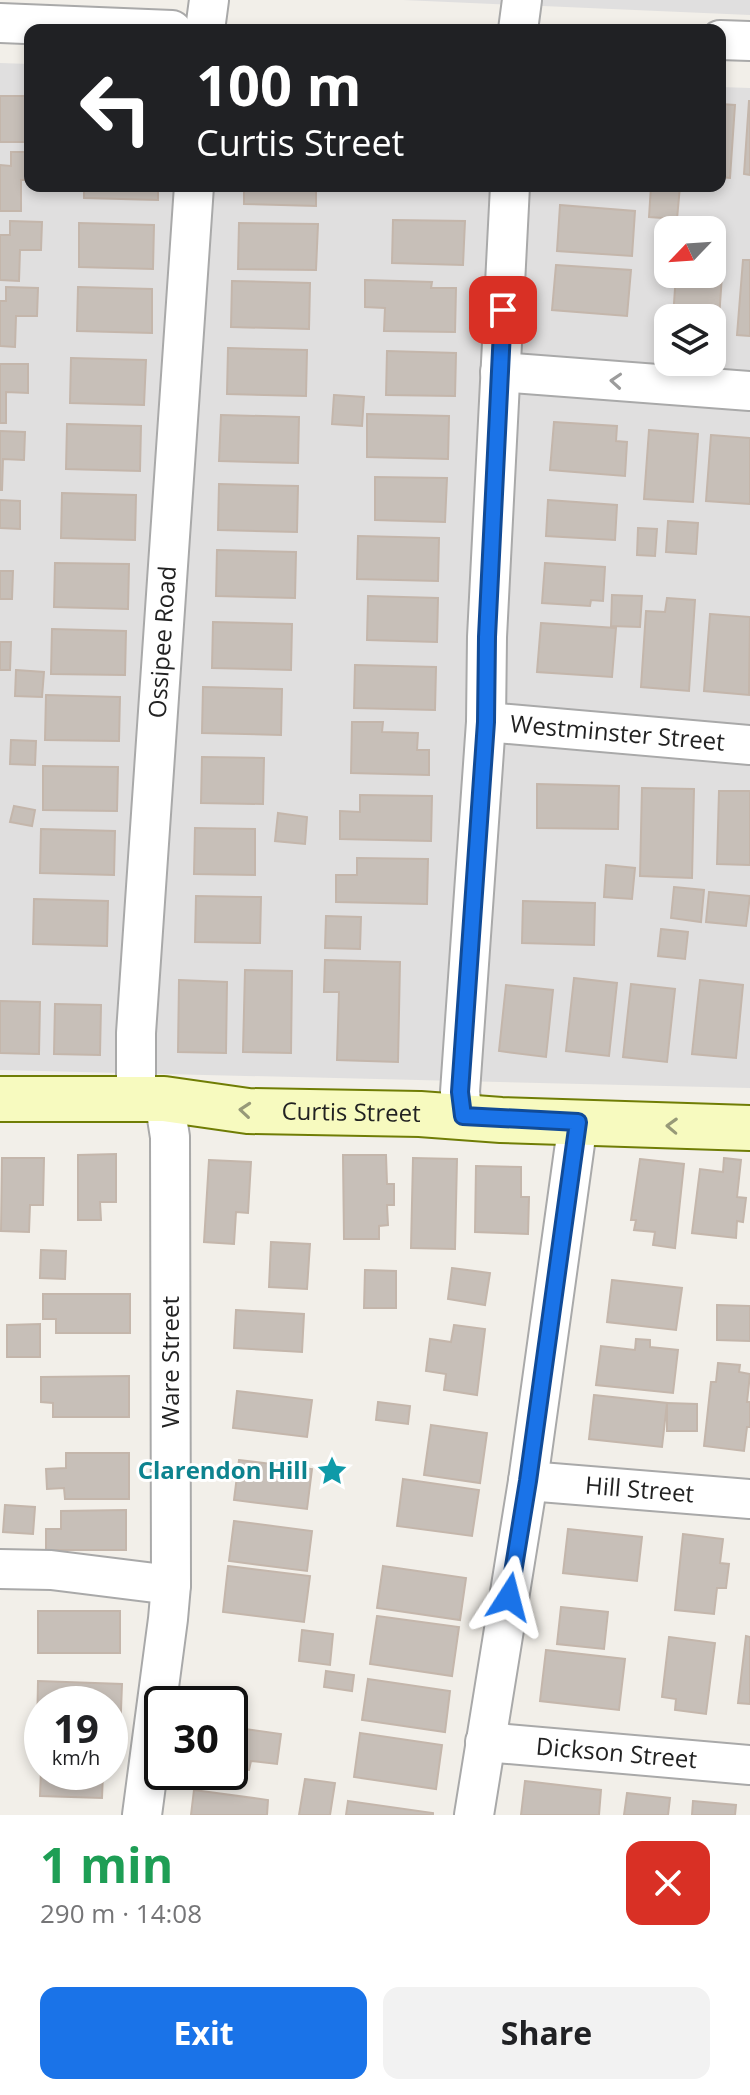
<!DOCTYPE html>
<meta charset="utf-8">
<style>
:root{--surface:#fff;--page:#f2f2f2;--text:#202124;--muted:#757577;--accent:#1a73e8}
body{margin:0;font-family:"Open Sans",sans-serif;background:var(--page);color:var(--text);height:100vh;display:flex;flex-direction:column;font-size:30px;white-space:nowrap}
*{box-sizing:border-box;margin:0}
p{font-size:26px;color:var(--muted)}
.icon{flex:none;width:44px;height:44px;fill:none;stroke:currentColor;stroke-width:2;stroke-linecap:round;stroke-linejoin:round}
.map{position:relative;height:1815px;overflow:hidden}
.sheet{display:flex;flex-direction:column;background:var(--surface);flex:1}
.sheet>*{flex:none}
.top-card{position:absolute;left:24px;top:24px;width:702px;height:168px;border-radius:16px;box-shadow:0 4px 12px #0003;background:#202124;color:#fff;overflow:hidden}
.needle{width:52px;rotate:245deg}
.buttons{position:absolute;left:654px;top:216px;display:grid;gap:16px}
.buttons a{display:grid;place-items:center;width:72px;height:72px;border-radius:16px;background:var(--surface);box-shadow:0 4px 12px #0003;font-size:40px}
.speed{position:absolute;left:24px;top:1686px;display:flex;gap:16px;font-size:40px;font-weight:700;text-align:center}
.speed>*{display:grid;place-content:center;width:104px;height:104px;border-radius:50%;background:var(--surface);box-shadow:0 4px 12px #0003;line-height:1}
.speed small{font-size:20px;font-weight:400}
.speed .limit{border:4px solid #111;border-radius:12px;background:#fff;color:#111}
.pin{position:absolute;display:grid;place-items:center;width:68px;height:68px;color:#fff;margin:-34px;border-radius:16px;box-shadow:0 4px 12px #0006}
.me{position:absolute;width:88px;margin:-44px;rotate:9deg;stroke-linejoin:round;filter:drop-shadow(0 0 6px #0008)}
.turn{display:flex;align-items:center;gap:28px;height:168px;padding:0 40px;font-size:36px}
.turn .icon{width:104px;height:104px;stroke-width:2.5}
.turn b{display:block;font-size:56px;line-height:68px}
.round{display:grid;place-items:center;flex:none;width:84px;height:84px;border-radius:16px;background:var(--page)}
.headline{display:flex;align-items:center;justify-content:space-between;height:136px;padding:0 40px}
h1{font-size:48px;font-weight:700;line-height:60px;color:#1e9e55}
.button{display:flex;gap:16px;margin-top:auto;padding:16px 40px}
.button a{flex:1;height:92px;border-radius:16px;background:var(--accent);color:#fff;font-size:32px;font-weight:700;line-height:92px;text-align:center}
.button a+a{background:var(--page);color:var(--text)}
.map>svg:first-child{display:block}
</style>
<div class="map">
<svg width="750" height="1815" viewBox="0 0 750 1815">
<rect width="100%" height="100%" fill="#f2efe9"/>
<g fill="#e0dfdf" fill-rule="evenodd">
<path d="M403,0H750V15Z"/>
<path d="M0,63L30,64V186H720V87L750,88V1088L0,1070ZM668,230H712V274H668ZM668,318H712V362H668Z"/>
</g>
<g fill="#c7bfb8" stroke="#c4b6ab" stroke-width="2">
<rect x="0" y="96" width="30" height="46"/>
<path d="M749,101H750V175L744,174Z"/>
<path d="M720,104L735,105L730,178L720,177Z"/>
<path d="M11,152H30V180H21V211H0V165L11,166Z"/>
<path d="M84,186H158V200L84,198Z"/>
<path d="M244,186H316V206L244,204Z"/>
<path d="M651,186H680L677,219L649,217Z"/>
<path d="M560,205L635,211L632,256L557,251Z"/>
<path d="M393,220L465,221L463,265L392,263Z"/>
<path d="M10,221L42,222L41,250H20L19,281L0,280V235H10Z"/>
<path d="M79,223L154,225L153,269L79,267Z"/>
<path d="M239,223L318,224L316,270L238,269Z"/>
<path d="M712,259L723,260L718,334L712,333V318H673L676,274H712Z"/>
<path d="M743,260H750V336L737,335Z"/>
<path d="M556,265L631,270L627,316L552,310Z"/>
<path d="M365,280L432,282L431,288H456L455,332L384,331L385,308L365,307Z"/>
<path d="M232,281L310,283L309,329L231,327Z"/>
<path d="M6,287L38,288L37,316H16L15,347L0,346V301H6Z"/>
<path d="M78,287L152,289V333L77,331Z"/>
<path d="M228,348L307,350L306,396L227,394Z"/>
<path d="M387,351L456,353L455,396L386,395Z"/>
<path d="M71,358L146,360L144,405L70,403Z"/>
<path d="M0,364H28V393L6,392V423H0Z"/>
<path d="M334,395L364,397L362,426L332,424Z"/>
<path d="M367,414L449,416L448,459L367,457Z"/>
<path d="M221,415L299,417L298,463L219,461Z"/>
<path d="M554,422L617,426L616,441L627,442L625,476L550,470Z"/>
<path d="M67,424L141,426L140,471L66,469Z"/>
<path d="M649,430L698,434L693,502L644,499Z"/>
<path d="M0,431L25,432L24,460L3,459L2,490H0Z"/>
<path d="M711,435L750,438V504L706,501Z"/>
<path d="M375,477L447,478L445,522L375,520Z"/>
<path d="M219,484L298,486L297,532L218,530Z"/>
<path d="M62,493L136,495L135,540L61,538Z"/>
<path d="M0,500L20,501V529L0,528Z"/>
<path d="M548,500L617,505L615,540L546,536Z"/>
<path d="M668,521L698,523L696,554L666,552Z"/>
<path d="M638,528L657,529L655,556L637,555Z"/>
<path d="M358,536L439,538L438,581L357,579Z"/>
<path d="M217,550L296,552L295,598L216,596Z"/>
<path d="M55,563L129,564L128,609L54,607Z"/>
<path d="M545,563L605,567L603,601L591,600L590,606L542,603Z"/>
<path d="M0,571H13L12,599H0Z"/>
<path d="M612,595L642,596L640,627L611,626Z"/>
<path d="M368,596L438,598L437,642L367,640Z"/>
<path d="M667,598L695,600L689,691L641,687L646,611L665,612Z"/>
<path d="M710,614L750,617L749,695L704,691Z"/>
<path d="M213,622L292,624L291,670L212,668Z"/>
<path d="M541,623L616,628L612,677L537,672Z"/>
<path d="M52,629L126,631L125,675L51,674Z"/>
<path d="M0,642H11L10,670H0Z"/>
<path d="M355,665L436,667L435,710L354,708Z"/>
<path d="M16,670L44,672L42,697L15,696Z"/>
<path d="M203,687L282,689L281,735L202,733Z"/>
<path d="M46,695L120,697L119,741L45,740Z"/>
<path d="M352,722H383L382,732L418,733L417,750H429V775L351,773Z"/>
<path d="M11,740L36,741L35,765L10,764Z"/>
<path d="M202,757L264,758L263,804L201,803Z"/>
<path d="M43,766L118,767L117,811L43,810Z"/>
<path d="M537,784L619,786L618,829L537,828Z"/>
<path d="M642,788L694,789L692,878L640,876Z"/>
<path d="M719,791H750V865L717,864Z"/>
<path d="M360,795L432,796L431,841L340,839V811L360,812Z"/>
<path d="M14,806L35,810L32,826L10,822Z"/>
<path d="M278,813L307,817L305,844L275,841Z"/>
<path d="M195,828L255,829V875L194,874Z"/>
<path d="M41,829L115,831L114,875L40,873Z"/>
<path d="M357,858L428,859L427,904L336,902V875H357Z"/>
<path d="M606,865L635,868L632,899L604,897Z"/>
<path d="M674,887L704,890L701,922L671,918Z"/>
<path d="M709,892L750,896L746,926L706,922Z"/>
<path d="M196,896L261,897L260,943L195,942Z"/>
<path d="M34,899L108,901L107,946L33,944Z"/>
<path d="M523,901L595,903L594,945L522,943Z"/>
<path d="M326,916L361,917L360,949L325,948Z"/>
<path d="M661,929L688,932L685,959L658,956Z"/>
<path d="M325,960L400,962L398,1062L337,1060L339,992H324Z"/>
<path d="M245,970L292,971L291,1053L243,1052Z"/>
<path d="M574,978L617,983L609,1056L566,1051Z"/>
<path d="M179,980L227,982L226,1053L178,1052Z"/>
<path d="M700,980L743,985L736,1058L692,1054Z"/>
<path d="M631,984L675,989L667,1062L623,1057Z"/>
<path d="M506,985L553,990L546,1057L499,1051Z"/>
<path d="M0,1001L40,1002L39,1054L0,1053Z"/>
<path d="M55,1004L101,1005L100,1055L54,1054Z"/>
<path d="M116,1154V1202H100L101,1220H78V1155Z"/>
<path d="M343,1155H386L387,1184H394V1205H387L388,1225L379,1226V1239H344Z"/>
<path d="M2,1158H44L43,1205H30L29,1232L1,1231Z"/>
<path d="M413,1158L457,1159L455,1249L411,1248Z"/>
<path d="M724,1158L741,1160L737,1197L746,1198L743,1222L737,1221L736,1238L692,1233L700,1169L723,1172Z"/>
<path d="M640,1159L684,1164L675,1248L653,1245L655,1232L634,1230L636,1220H631Z"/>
<path d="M209,1160L251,1162L248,1213L236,1212L234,1244L204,1242Z"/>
<path d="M476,1166L521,1167V1197H529L528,1234L475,1232Z"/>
<path d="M271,1242L310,1244L307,1289L269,1287Z"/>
<path d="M41,1250L66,1251L65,1279L40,1278Z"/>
<path d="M452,1268L490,1273L485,1305L448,1299Z"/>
<path d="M365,1270L396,1271V1308H364Z"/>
<path d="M612,1280L682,1288L676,1330L607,1322Z"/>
<path d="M43,1294H130V1333H56V1319H43Z"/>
<path d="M717,1305L750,1306V1341L717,1340Z"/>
<path d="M236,1310L304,1314L302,1352L234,1348Z"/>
<path d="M40,1324V1357H7V1325Z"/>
<path d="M454,1325L485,1329L477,1395L444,1390L446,1374L426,1371L430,1339L451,1342Z"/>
<path d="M636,1339L650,1340V1347L678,1350L673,1393L596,1385L601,1346L635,1350Z"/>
<path d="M718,1363L740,1365L739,1372L750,1374L747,1402H750V1427H747L744,1451L704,1446L711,1382H716Z"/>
<path d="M129,1376V1417H53V1403L41,1402V1377Z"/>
<path d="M237,1391L312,1400L307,1437L233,1428Z"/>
<path d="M594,1395L667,1403L662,1447L589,1439Z"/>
<path d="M378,1402L410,1406L408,1424L376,1420Z"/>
<path d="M667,1403L697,1404V1431H667Z"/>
<path d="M431,1425L487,1433L480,1483L424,1475Z"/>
<path d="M66,1453H129V1499H65L64,1488L47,1489L46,1469L66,1468Z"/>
<path d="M239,1460L312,1469L307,1509L234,1500Z"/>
<path d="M403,1479L479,1490L472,1536L397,1526Z"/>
<path d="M5,1505L35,1507L33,1534L3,1532Z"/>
<path d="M126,1510V1550H46V1529H61V1511Z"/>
<path d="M234,1521L312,1531L307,1571L229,1561Z"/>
<path d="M568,1529L642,1537L637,1581L563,1573Z"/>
<path d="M683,1534L723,1539L720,1563L729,1564L726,1588H717L714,1614L675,1610Z"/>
<path d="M228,1566L310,1576L304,1622L223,1612Z"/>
<path d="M383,1566L466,1578L460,1620L377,1608Z"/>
<path d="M561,1607L608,1612L604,1649L557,1644Z"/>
<rect x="38" y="1611" width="82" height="42"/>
<path d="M377,1616L459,1627L452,1676L370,1664Z"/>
<path d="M302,1630L333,1634L330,1665L299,1661Z"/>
<path d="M746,1636L750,1637V1704L738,1703Z"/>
<path d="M669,1637L715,1643L706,1714L675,1710L676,1699L662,1697Z"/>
<path d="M546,1650L625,1659L619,1710L540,1701Z"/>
<path d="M326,1671L354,1675L352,1691L324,1687Z"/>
<path d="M368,1679L450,1691L445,1732L362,1720Z"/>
<path d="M38,1681L122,1684L120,1737H110V1704H42V1735L37,1734Z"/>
<path d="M230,1727L281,1734L277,1764L251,1761L249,1770L230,1768Z"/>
<path d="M360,1733L442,1745L436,1789L354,1777Z"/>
<path d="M42,1743V1772H103L102,1798L40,1796Z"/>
<path d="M305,1779L335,1783L330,1815H299Z"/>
<path d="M525,1781L601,1790L599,1815H521Z"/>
<path d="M194,1790L268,1800L267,1815H191Z"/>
<path d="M627,1793L670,1798L668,1815H624Z"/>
<path d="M348,1801L433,1813V1815H346Z"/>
<path d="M693,1801L736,1805L735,1815H692Z"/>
</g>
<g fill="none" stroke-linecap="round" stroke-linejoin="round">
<g stroke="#a9a9a9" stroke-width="42">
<g id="street">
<path d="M0,23L172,30"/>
<path d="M205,30L209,0"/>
<path d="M518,30L522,0"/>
<path d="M720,40L750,41"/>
<path d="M500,372L750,391"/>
<path id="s1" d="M486,722L750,745"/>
<path id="s2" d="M136,1099V1033L194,186"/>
<path d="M463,1116L460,1092L486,722L487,637L510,186"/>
<path id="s3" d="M528,1481L750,1499"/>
<path d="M0,1569L51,1570L171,1585"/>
<path id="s4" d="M485,1742L750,1765"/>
<path d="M142,1815L168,1619L171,1585L170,1137L164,1099"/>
<path d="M474,1815L528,1481L578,1122"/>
</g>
</g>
<g stroke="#707d05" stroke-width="48">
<g id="secondary">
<path id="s5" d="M0,1099H164L248,1111L420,1114L501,1120L750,1128"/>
</g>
</g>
<use href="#street" stroke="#fff" stroke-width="38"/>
<use href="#secondary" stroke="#f7fabf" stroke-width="44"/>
</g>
<defs><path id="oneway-chevron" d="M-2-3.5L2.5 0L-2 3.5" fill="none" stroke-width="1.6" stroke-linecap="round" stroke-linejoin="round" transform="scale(2)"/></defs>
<use stroke="#9c9c9c" href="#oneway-chevron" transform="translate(616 381) rotate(-176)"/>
<g stroke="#979978">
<use href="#oneway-chevron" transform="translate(245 1110) rotate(-175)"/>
<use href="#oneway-chevron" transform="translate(672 1126) rotate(-178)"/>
</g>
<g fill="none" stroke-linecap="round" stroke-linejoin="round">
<g stroke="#114b97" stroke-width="20">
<path id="route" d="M503,310L487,637L486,722L460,1092L463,1116L578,1122L528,1481L509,1597"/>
</g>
<use href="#route" stroke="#1a73e8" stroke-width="14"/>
</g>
<defs>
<g id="sight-bare" transform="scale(2.4)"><path d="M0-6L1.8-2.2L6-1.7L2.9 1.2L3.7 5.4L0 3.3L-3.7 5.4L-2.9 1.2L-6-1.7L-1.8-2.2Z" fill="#0f9aa8" stroke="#fff" stroke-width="2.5" paint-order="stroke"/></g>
</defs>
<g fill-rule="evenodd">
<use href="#sight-bare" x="332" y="1471"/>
</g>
<g text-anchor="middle" stroke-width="6" stroke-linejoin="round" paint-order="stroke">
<g font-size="24" fill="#222" stroke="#fff">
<text dy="8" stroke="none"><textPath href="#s2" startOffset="458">Ossipee Road</textPath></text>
<text dy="8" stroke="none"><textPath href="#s1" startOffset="132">Westminster Street</textPath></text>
<text dy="8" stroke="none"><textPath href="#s5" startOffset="352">Curtis Street</textPath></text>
<text transform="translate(171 1362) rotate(-90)" y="8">Ware Street</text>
<text dy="8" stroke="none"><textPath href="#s3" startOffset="112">Hill Street</textPath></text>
<text dy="8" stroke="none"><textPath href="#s4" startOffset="132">Dickson Street</textPath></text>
</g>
<g font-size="24" font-weight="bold" fill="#0d838f" stroke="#fff" text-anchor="end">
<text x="308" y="1479">Clarendon Hill</text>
</g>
</g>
</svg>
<div class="buttons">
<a><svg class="needle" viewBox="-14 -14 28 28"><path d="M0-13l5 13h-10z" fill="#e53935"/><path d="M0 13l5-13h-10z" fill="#757577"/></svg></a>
<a><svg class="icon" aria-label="layers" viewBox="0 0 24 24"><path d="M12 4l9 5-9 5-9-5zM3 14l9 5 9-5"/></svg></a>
</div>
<div class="speed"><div>19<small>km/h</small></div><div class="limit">30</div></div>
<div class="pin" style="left:503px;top:310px;background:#d93025"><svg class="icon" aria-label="arrive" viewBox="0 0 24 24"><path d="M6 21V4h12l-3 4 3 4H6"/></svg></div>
<svg class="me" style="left:509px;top:1597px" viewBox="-20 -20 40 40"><path d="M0-17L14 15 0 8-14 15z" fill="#1a73e8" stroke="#fff" stroke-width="4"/></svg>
<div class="top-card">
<div class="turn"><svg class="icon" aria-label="left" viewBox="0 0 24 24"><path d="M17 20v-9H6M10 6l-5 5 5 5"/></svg><div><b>100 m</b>Curtis Street</div></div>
</div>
</div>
<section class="sheet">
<div class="headline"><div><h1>1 min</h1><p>290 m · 14:08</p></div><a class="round" style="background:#d93025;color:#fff"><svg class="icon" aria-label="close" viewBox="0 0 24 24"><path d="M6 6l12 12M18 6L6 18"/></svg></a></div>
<div class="button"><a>Exit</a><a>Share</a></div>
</section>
